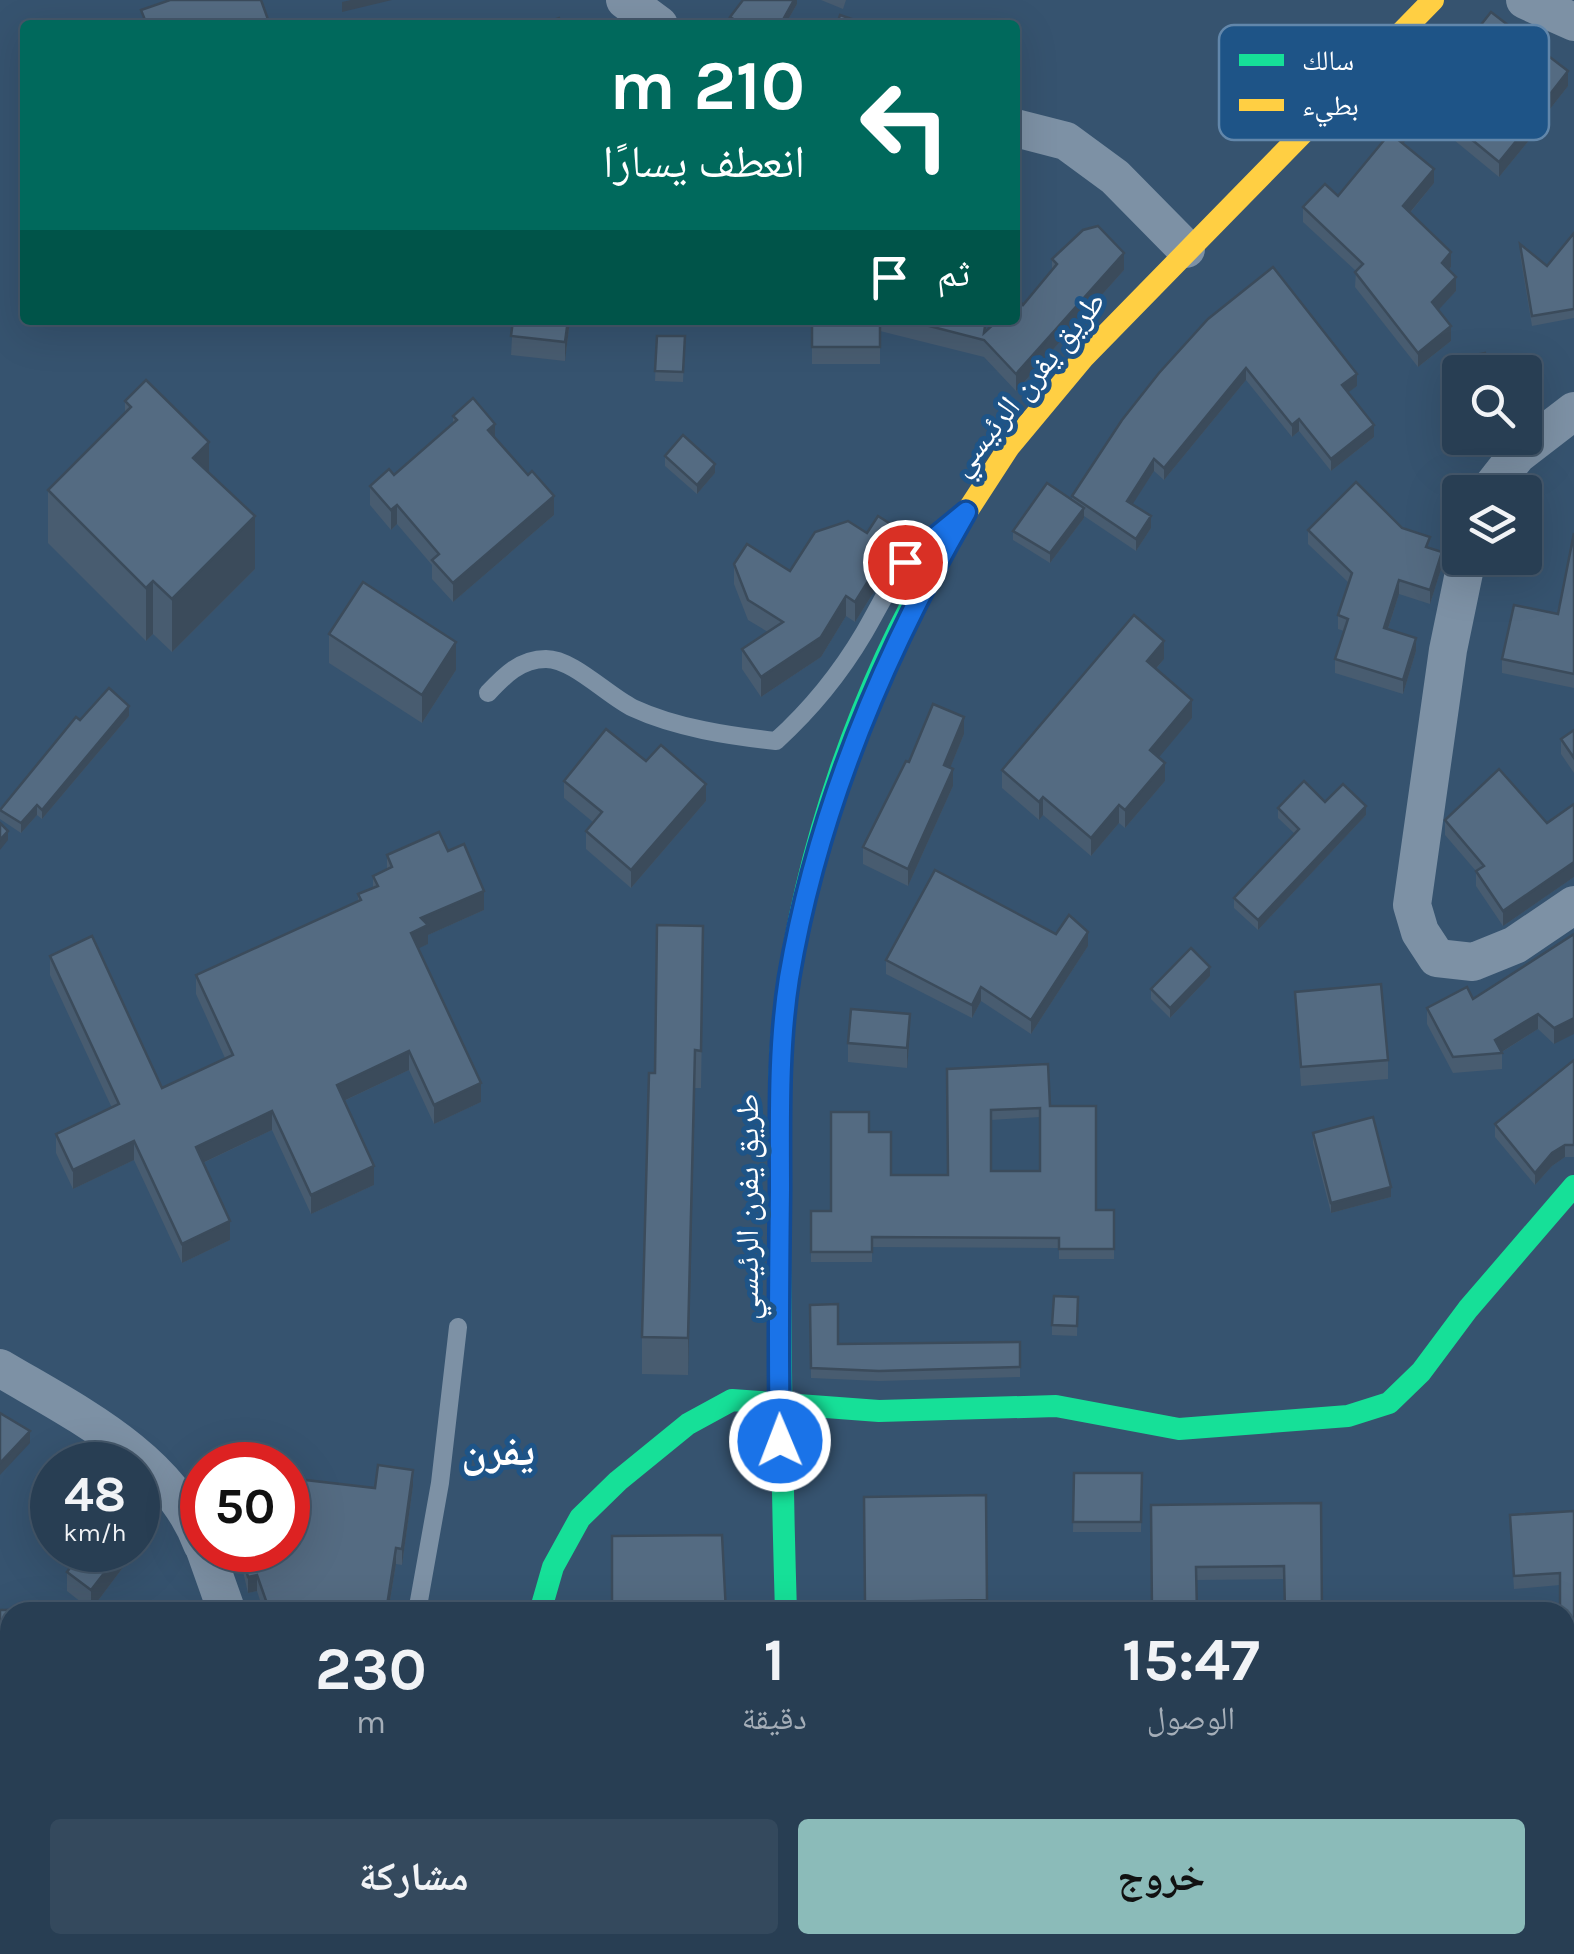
<!DOCTYPE html>
<html lang="ar">
<meta charset="utf-8">
<style>
:root{--surface:#283e53;--page:#34495d;--text:#f1f3f6;--muted:#a5aeb8;--line:#44576a;--accent:#8bbbb9}
body{margin:0;font-family:Karla,"Noto Naskh Arabic",sans-serif;background:var(--page);color:var(--text);direction:rtl;height:100vh;display:flex;flex-direction:column;font-size:38px;white-space:nowrap}
*{box-sizing:border-box;margin:0}
p{font-size:32px;color:var(--muted)}
.icon{flex:none;width:55px;height:55px;fill:none;stroke:currentColor;stroke-width:2;stroke-linecap:round;stroke-linejoin:round}
.map{position:relative;flex:1;overflow:hidden;direction:ltr}
.sheet{position:absolute;left:0px;top:1602px;width:1575px;height:352px;display:flex;flex-direction:column;background:var(--surface);border-radius:30px 30px 0 0;box-shadow:0 10px 40px #0002,0 0 0 2px var(--line);direction:rtl}
.sheet>*{flex:none}
.hud{position:absolute;left:20px;top:20px;width:1000px;height:305px;border-radius:10px;box-shadow:0 10px 40px #0002,0 0 0 2px var(--line);direction:rtl;background:#00695c;color:#fff;overflow:hidden}
.controls{position:absolute;left:1442px;top:355px;display:grid;gap:20px}
.controls a{display:grid;place-items:center;width:100px;height:100px;border-radius:10px;background:var(--surface);box-shadow:0 10px 40px #0002,0 0 0 2px var(--line);font-size:50px}
.speed{position:absolute;left:30px;top:1442px;display:flex;gap:20px;font-size:50px;font-weight:700;text-align:center}
.speed>*{display:grid;place-content:center;width:130px;height:130px;border-radius:50%;background:var(--surface);box-shadow:0 10px 40px #0002,0 0 0 2px var(--line);line-height:1}
.speed small{font-size:25px;font-weight:400}
.speed .limit{border:15px solid #d22;background:#fff;color:#111}
.pin{position:absolute;display:grid;place-items:center;width:85px;height:85px;color:#fff;margin:-42px;border:5px solid #fff;border-radius:50%;box-shadow:0 2px 10px #0007}
.me{position:absolute;width:110px;margin:-55px;rotate:359deg;stroke-linejoin:round;filter:drop-shadow(0 0 8px #0008)}
.turn{display:flex;align-items:center;gap:35px;height:210px;padding:0 50px;font-size:45px}
.turn .icon{width:130px;height:130px;stroke-width:2.5}
.turn b{display:block;font-size:70px;line-height:85px}
.then{display:flex;align-items:center;height:95px;padding:0 50px;background:#0003;gap:20px;font-size:38px}
.eta{display:flex;justify-content:space-evenly;align-items:center;height:170px;text-align:center}
.eta b{font-size:60px;font-weight:700;line-height:70px}
.cta{display:flex;gap:20px;margin-top:auto;padding:20px 50px}
.cta a{flex:1;height:115px;border-radius:10px;background:var(--accent);color:#111;font-size:40px;font-weight:700;line-height:115px;text-align:center}
.cta a+a{background:var(--page);color:var(--text)}
.map>svg:first-child{display:block}
</style>
<div class="map">
<svg width="1574" height="1954" viewBox="0 0 1574 1954">
<rect width="100%" height="100%" fill="#36536f"/>
<g fill="none" stroke-linecap="round" stroke-linejoin="round">
<g stroke="#7d91a5" stroke-width="18">
<path d="M488,693C504,676 520,659 546,659C573,659 608,696 633,708C676,728 730,736 776,741C809,711 841,672 864,633C881,604 894,574 918,549"/>
<path d="M417,1612L440,1483L458,1327"/>
</g>
<g stroke="#7d91a5" stroke-width="38">
<path d="M625,0L659,25"/>
<path d="M1525,0L1574,22"/>
<path d="M1015,128L1066,141L1115,177L1186,249"/>
<path d="M1488,492L1517,455L1574,411"/>
<path d="M1467,558L1448,650L1412,905L1420,932L1437,958L1473,962L1515,945L1574,905"/>
<path d="M0,1368C74,1412 170,1458 202,1544"/>
<path d="M205,1550L227,1612"/>
<path d="M363,1954L367,1945"/>
<path d="M1095,1954V1945"/>
</g>
<g stroke="#16e098" stroke-width="22">
<path d="M540,1612L553,1567L580,1518L618,1481L688,1424L732,1400L879,1411L1056,1406L1179,1429L1348,1416L1389,1403L1421,1372L1468,1309L1574,1186"/>
<path d="M786,1612C782,1480 780,1349 780,1217C780,1146 776,1074 785,1004C805,849 860,688 940,553"/>
<path d="M0,1779L10,1780"/>
<path d="M1565,1836L1574,1840"/>
<path d="M1565,1909L1574,1922"/>
</g>
<g stroke="#ffcf43" stroke-width="22">
<path d="M940,553L1009,447L1084,357L1433,0"/>
<path d="M239,1945L246,1954"/>
</g>
</g>
<g fill="#485c70" fill-rule="evenodd">
<path d="M797,0V4L785,25H730V17Z"/>
<path d="M821,0H846L843,9Z"/>
<path d="M1462,49L1568,86L1539,123V128L1499,177L1448,135V120L1482,79L1462,64Z"/>
<path d="M1427,113L1403,143L1434,183L1410,213L1451,267L1449,270L1456,291L1438,310L1451,341L1418,367L1355,287L1356,271L1303,222V207L1338,196L1389,134L1383,129V120Z"/>
<path d="M1574,233V318L1532,326L1520,254V244L1547,266Z"/>
<path d="M1052,259L1124,270L1016,391L984,357L880,331V364H812V320H987L986,331L1023,305L1052,270Z"/>
<path d="M1208,319L1357,386L1348,392L1374,437L1331,471L1299,431L1292,437L1246,380L1164,480L1154,471L1132,504L1151,528L1136,551L1084,516V518L1050,563L1013,540V531L1072,500V496Z"/>
<path d="M513,320H570L565,361L511,355Z"/>
<path d="M657,336H685L683,382L655,381Z"/>
<path d="M1452,360L1489,368L1460,372V411L1452,380Z"/>
<path d="M125,401L209,472L255,569L172,652L153,634L146,641L48,543V490L125,414Z"/>
<path d="M453,416L495,438L554,515L453,602L432,579V565L397,524L391,530L370,505V486L394,475L453,423Z"/>
<path d="M665,456L715,473L697,494L665,466Z"/>
<path d="M1402,528L1430,548L1442,566L1430,604L1399,594L1388,629L1416,651L1403,694L1335,673V659L1344,631L1338,629V615L1349,583L1308,544V530Z"/>
<path d="M867,533L900,550L855,622L846,616L821,657L761,697L742,669V649L768,632L748,620L734,584V564L790,571Z"/>
<path d="M1574,533V688L1502,673V659L1558,614Z"/>
<path d="M329,634L456,670L422,723L329,663Z"/>
<path d="M1164,659L1156,669L1192,718L1158,757L1165,781L1125,828L1119,823L1091,856L1043,815L1039,820L1002,788V770Z"/>
<path d="M129,716L42,819L37,815L21,833L0,819V808L80,720Z"/>
<path d="M1574,730V773L1561,754V739Z"/>
<path d="M964,734L950,768L953,786L908,886L863,864V847L909,762Z"/>
<path d="M646,761L706,801L631,888L586,849V831L593,822L564,798V781Z"/>
<path d="M1325,802L1366,815L1258,930L1234,908V898L1295,834L1278,818V808Z"/>
<path d="M1574,804V877L1503,926L1476,886V871L1445,835V820L1547,823Z"/>
<path d="M448,851L484,910L428,935V944L418,948L481,1102L434,1124L409,1070L344,1101L374,1185L311,1214L272,1130L203,1163L230,1240L182,1263L134,1160L73,1189L56,1153V1134L112,1108L50,975V956L162,1088L225,1058L196,994V975L358,901V894L373,888V876L387,870V855Z"/>
<path d="M1088,946L1031,1034L981,1001L972,1018L886,974V960Z"/>
<path d="M1557,946L1554,1044L1538,1029L1502,1052V1069L1453,1073L1427,1024V1008L1473,999Z"/>
<path d="M703,963L701,1088H695L688,1375L642,1374V1337L655,1073Z"/>
<path d="M1210,976L1170,1018L1151,999V989Z"/>
<path d="M1295,992L1388,1060V1079L1301,1086Z"/>
<path d="M910,1034L907,1068L848,1062V1043Z"/>
<path d="M1574,1060V1157H1565L1552,1166L1535,1185L1495,1137V1124Z"/>
<path d="M947,1069L1050,1106L1096,1210H1114V1259H1059V1248L872,1247V1262H811V1211H831L869,1132L891,1175H948ZM1040,1117V1171H991V1120Z"/>
<path d="M1313,1133L1391,1197L1331,1213L1313,1143Z"/>
<path d="M1078,1297L1077,1336L1052,1335V1325Z"/>
<path d="M810,1305L838,1344L1020,1342V1377L879,1381L811,1378Z"/>
<path d="M1074,1473H1142L1141,1532H1073Z"/>
<path d="M413,1486L402,1565L396,1564L388,1612H264L257,1591L248,1593L238,1550H288L375,1488Z"/>
<path d="M986,1495L987,1612H865L864,1497Z"/>
<path d="M1321,1503L1284,1579L1196,1580L1151,1505Z"/>
<path d="M1574,1511V1809L1565,1807V1612L1560,1585L1514,1589L1510,1528V1515Z"/>
<path d="M76,1550H136L91,1610L67,1591V1572L76,1560Z"/>
<path d="M0,1610L10,1612V1664H0Z"/>
<path d="M0,1936L54,1954H0Z"/>
<path d="M113,1945H187L194,1954H115Z"/>
</g>
<g fill="#3b4b5b">
<path d="M351,0H392L342,12V2Z"/>
<path d="M794,0H797V4L785,25H780Z"/>
<path d="M1568,71V86L1539,123V128L1499,177V162Z"/>
<path d="M1427,103V113L1402,145V135Z"/>
<path d="M1434,169V183L1403,221V206Z"/>
<path d="M1451,252V267L1442,278V263Z"/>
<path d="M1124,253V270L1016,391V374Z"/>
<path d="M1456,277V291L1432,317V302Z"/>
<path d="M568,320H570L565,361V342Z"/>
<path d="M1451,326V341L1418,367V353Z"/>
<path d="M1246,368V380L1164,480V468Z"/>
<path d="M1357,374V386L1342,397V385Z"/>
<path d="M1299,419V431L1292,437V425Z"/>
<path d="M495,424V443L488,430Z"/>
<path d="M1374,425V437L1331,471V459Z"/>
<path d="M1472,438H1504L1499,442L1472,448Z"/>
<path d="M209,442V495L193,458Z"/>
<path d="M1154,459V471L1127,513V501Z"/>
<path d="M715,464V473L697,494V485Z"/>
<path d="M554,496V515L453,602V583Z"/>
<path d="M397,505V524L391,530V510Z"/>
<path d="M1084,508V518L1050,563V553Z"/>
<path d="M255,516V569L172,652V599Z"/>
<path d="M1151,516V528L1136,551V539Z"/>
<path d="M900,530V550L855,622V602Z"/>
<path d="M1442,552V566L1430,604V590Z"/>
<path d="M1399,580V594L1384,641V628Z"/>
<path d="M153,581V634L146,641V588Z"/>
<path d="M846,596V616L821,657L761,697V677Z"/>
<path d="M1416,638V651L1403,694V680Z"/>
<path d="M1164,641V659L1147,679V661Z"/>
<path d="M456,642V670L422,723V695Z"/>
<path d="M1192,700V718L1150,768V750Z"/>
<path d="M129,706V716L42,819V810Z"/>
<path d="M964,717V734L944,783V765Z"/>
<path d="M1165,763V781L1125,828V810Z"/>
<path d="M953,769V786L908,886V869Z"/>
<path d="M706,784V801L631,888V870Z"/>
<path d="M1043,797V815L1039,820V802Z"/>
<path d="M37,805V815L21,833V823Z"/>
<path d="M1119,805V823L1091,856V838Z"/>
<path d="M1366,806V815L1258,930V920Z"/>
<path d="M8,831V840L0,850V840Z"/>
<path d="M1574,862V877L1503,926V911Z"/>
<path d="M484,891V910L428,935V944L411,952V933L421,918Z"/>
<path d="M1088,932V946L1031,1034V1020Z"/>
<path d="M1210,967V976L1170,1018V1008Z"/>
<path d="M981,987V1001L972,1018V1005Z"/>
<path d="M910,1014V1034L907,1068V1048Z"/>
<path d="M1538,1014V1029L1500,1053L1495,1040Z"/>
<path d="M1574,1018V1034L1554,1044V1028Z"/>
<path d="M695,1050V1088L688,1375V1338Z"/>
<path d="M409,1051V1070L337,1104V1085Z"/>
<path d="M481,1083V1102L434,1124V1105Z"/>
<path d="M272,1111V1130L196,1166V1147Z"/>
<path d="M134,1141V1160L73,1189V1170Z"/>
<path d="M1565,1145V1157L1552,1166L1535,1185V1173L1552,1153Z"/>
<path d="M374,1166V1185L311,1214V1195Z"/>
<path d="M1391,1187V1197L1331,1213V1203Z"/>
<path d="M230,1221V1240L182,1263V1244Z"/>
<path d="M30,1431V1443L0,1475V1463Z"/>
<path d="M413,1470V1486L402,1565V1549Z"/>
<path d="M143,1522V1541L138,1548V1529Z"/>
<path d="M396,1548V1564L388,1612H386Z"/>
<path d="M122,1550H136L91,1610V1590Z"/>
<path d="M257,1575V1591L248,1593V1577Z"/>
</g>
<g fill="#546b82" stroke="#3b4b5b" stroke-width="2.5" fill-rule="evenodd">
<path d="M170,0H261L270,25H147L141,10Z"/>
<path d="M743,0H794L780,25H744L730,17Z"/>
<path d="M1491,12L1568,71L1537,111L1539,113L1499,162L1448,120L1489,70L1462,49Z"/>
<path d="M840,15L869,25H837Z"/>
<path d="M559,18L561,25H539Z"/>
<path d="M1390,133L1434,169L1403,206L1451,252L1442,263L1456,277L1432,302L1451,326L1418,353L1355,272L1363,264L1303,207L1325,184L1338,196Z"/>
<path d="M1098,226L1124,253L1016,374L984,340L906,320H986L984,333L998,320H1015V304L1019,300L1023,305L1057,264L1052,259L1083,230Z"/>
<path d="M1574,233V309L1532,316L1520,244L1547,266Z"/>
<path d="M1273,267L1357,374L1342,385L1374,425L1331,459L1299,419L1292,425L1246,368L1164,468L1154,459L1127,501L1151,516L1136,539L1072,496L1122,420L1159,373L1208,319Z"/>
<path d="M513,320H568L565,342L511,336Z"/>
<rect x="812" y="320" width="68" height="27"/>
<path d="M657,336H685L683,372L655,371Z"/>
<path d="M1485,353L1489,368L1504,365L1506,372H1460V392L1452,360Z"/>
<path d="M146,380L209,442L193,458L255,516L172,599L153,581L146,588L48,490L131,407L125,401Z"/>
<path d="M473,398L495,424L488,430L528,475L532,471L554,496L453,583L432,560L439,554L397,505L391,510L370,486L389,469L394,475L457,420L453,416Z"/>
<path d="M683,435L715,464L697,485L665,456Z"/>
<path d="M1356,482L1402,528L1430,537L1426,547L1442,552L1430,590L1399,580L1384,628L1416,638L1403,680L1335,659L1348,619L1338,615L1352,573L1308,530Z"/>
<path d="M1047,483L1084,508L1050,553L1013,531Z"/>
<path d="M878,516L900,530L855,602L846,596L821,637L761,677L742,649L783,622L748,600L734,564L747,544L790,571L815,532L848,521L867,533Z"/>
<path d="M1574,533V674L1502,659L1514,605L1558,614Z"/>
<path d="M363,582L456,642L422,695L329,634Z"/>
<path d="M1134,615L1164,641L1147,661L1192,700L1150,750L1165,763L1125,810L1119,805L1091,838L1043,797L1039,802L1002,770Z"/>
<path d="M109,688L129,706L42,810L37,805L21,823L0,810L76,717L80,720Z"/>
<path d="M933,704L964,717L944,765L953,769L908,869L863,847L906,761L909,762Z"/>
<path d="M606,729L646,761L661,745L706,784L631,870L586,831L602,812L564,781Z"/>
<path d="M1574,730V758L1561,739Z"/>
<path d="M1499,769L1547,823L1574,804V862L1503,911L1476,871L1484,866L1445,820Z"/>
<path d="M1304,781L1325,802L1343,784L1366,806L1258,920L1234,898L1299,829L1278,808Z"/>
<path d="M0,823L8,831L0,840Z"/>
<path d="M439,832L448,851L464,844L484,891L421,918L428,925L411,933L481,1083L434,1105L409,1051L337,1085L374,1166L311,1195L272,1111L196,1147L230,1221L182,1244L134,1141L73,1170L56,1134L119,1104L50,956L92,936L162,1088L233,1055L196,975L361,900L358,894L378,886L373,876L392,867L387,855Z"/>
<path d="M935,870L1056,934L1069,915L1088,932L1031,1020L981,987L972,1005L886,960Z"/>
<path d="M657,925L703,926L701,1051L695,1050L688,1338L642,1337L649,1073H655Z"/>
<path d="M1574,934V1018L1554,1028L1538,1014L1495,1040L1502,1053L1453,1057L1427,1008L1467,987L1473,999Z"/>
<path d="M1191,948L1210,967L1170,1008L1151,989Z"/>
<path d="M1381,984L1388,1060L1301,1067L1295,992Z"/>
<path d="M851,1009L910,1014L907,1048L848,1043Z"/>
<path d="M1574,1060V1145H1565L1552,1153L1535,1173L1495,1124Z"/>
<path d="M1048,1064L1050,1106H1096V1210H1114V1249H1059V1238L872,1237V1252H811V1211H831V1112H869V1132H891V1175H948L947,1069ZM1040,1108V1171H991V1110Z"/>
<path d="M1373,1117L1391,1187L1331,1203L1313,1133Z"/>
<path d="M1054,1296L1078,1297L1077,1326L1052,1325Z"/>
<path d="M838,1304V1344L1020,1342V1367L879,1371L811,1368L810,1305Z"/>
<path d="M0,1413L30,1431L0,1463Z"/>
<path d="M217,1461L267,1463V1465H218Z"/>
<path d="M378,1465L413,1470L402,1549L396,1548L386,1612H270L257,1575L248,1577L241,1550H288V1478L375,1488Z"/>
<path d="M1074,1473H1142L1141,1522H1073Z"/>
<path d="M986,1495L987,1600L865,1602L864,1497Z"/>
<path d="M1321,1503L1322,1612H1285L1284,1566L1196,1567L1197,1612H1152L1151,1505Z"/>
<path d="M1574,1511V1796L1565,1794V1612H1560V1573L1514,1576L1510,1515Z"/>
<path d="M722,1535L726,1612H612V1536Z"/>
<path d="M76,1550H122L91,1590L67,1572L77,1558Z"/>
<path d="M183,1604L187,1612H175Z"/>
<path d="M83,1609V1612H10V1655H0V1610Z"/>
<path d="M10,1932V1945H48L54,1954H14L0,1942V1936Z"/>
<path d="M118,1945H187L194,1954H124Z"/>
<rect x="461" y="1945" width="47" height="9"/>
<path d="M1341,1945V1954H1178V1948Z"/>
<path d="M1387,1945H1452V1954H1388Z"/>
</g>
<g fill="none" stroke-linecap="round" stroke-linejoin="round">
<g stroke="#114b97" stroke-width="25">
<path id="route" d="M780,1441C778,1357 779,1274 780,1190C780,1120 778,1048 789,978C817,812 882,657 966,512L905,562"/>
</g>
<use href="#route" stroke="#1a73e8" stroke-width="18"/>
</g>
<g text-anchor="middle" stroke-width="10" stroke-linejoin="round" paint-order="stroke">
<g font-size="32" fill="#fff" stroke="#1e5487">
<text transform="translate(1027 383) rotate(-51)" y="11">طريق يفرن الرئيسي</text>
<text transform="translate(747 1207) rotate(-90)" y="11">طريق يفرن الرئيسي</text>
</g>
<g font-size="42" font-weight="bold" fill="#fff" stroke="#1e5487">
<text x="498" y="1465">يفرن</text>
</g>
</g>
<rect x="1219" y="25" width="330" height="115" rx="15" fill="#1e5487" stroke="#6287ab" stroke-width="2.5"/>
<rect x="1239" y="54" width="45" height="12" fill="#16e098"/>
<rect x="1239" y="99" width="45" height="12" fill="#ffcf43"/>
<g font-size="28" fill="#fff">
<text x="1302" y="70">سالك</text>
<text x="1302" y="115">بطيء</text>
</g>
</svg>
<div class="controls">
<a><svg class="icon" aria-label="search" viewBox="0 0 24 24"><circle cx="10" cy="10" r="6"/><path d="M15 15l6 6"/></svg></a>
<a><svg class="icon" aria-label="layers" viewBox="0 0 24 24"><path d="M12 4l9 5-9 5-9-5zM3 14l9 5 9-5"/></svg></a>
</div>
<div class="speed"><div>48<small>km/h</small></div><div class="limit">50</div></div>
<div class="pin" style="left:905px;top:562px;background:#d93025"><svg class="icon" aria-label="arrive" viewBox="0 0 24 24"><path d="M6 21V4h12l-3 4 3 4H6"/></svg></div>
<svg class="me" style="left:780px;top:1441px" viewBox="-20 -20 40 40"><circle r="17" fill="#1a73e8" stroke="#fff" stroke-width="3"/><path d="M0-11L8 9 0 5-8 9z" fill="#fff"/></svg>
<div class="hud">
<div class="turn"><svg class="icon" aria-label="left" viewBox="0 0 24 24"><path d="M17 20v-9H6M10 6l-5 5 5 5"/></svg><div><b>210 m</b>انعطف يسارًا</div></div>
<div class="then">ثم<svg class="icon" aria-label="arrive" viewBox="0 0 24 24"><path d="M6 21V4h12l-3 4 3 4H6"/></svg></div>
</div>
<section class="sheet">
<div class="eta">
<div><b>15:47</b><p>الوصول</p></div>
<div><b>1</b><p>دقيقة</p></div>
<div><b>230</b><p>m</p></div>
</div>
<div class="cta"><a>خروج</a><a>مشاركة</a></div>
</section>
</div>
